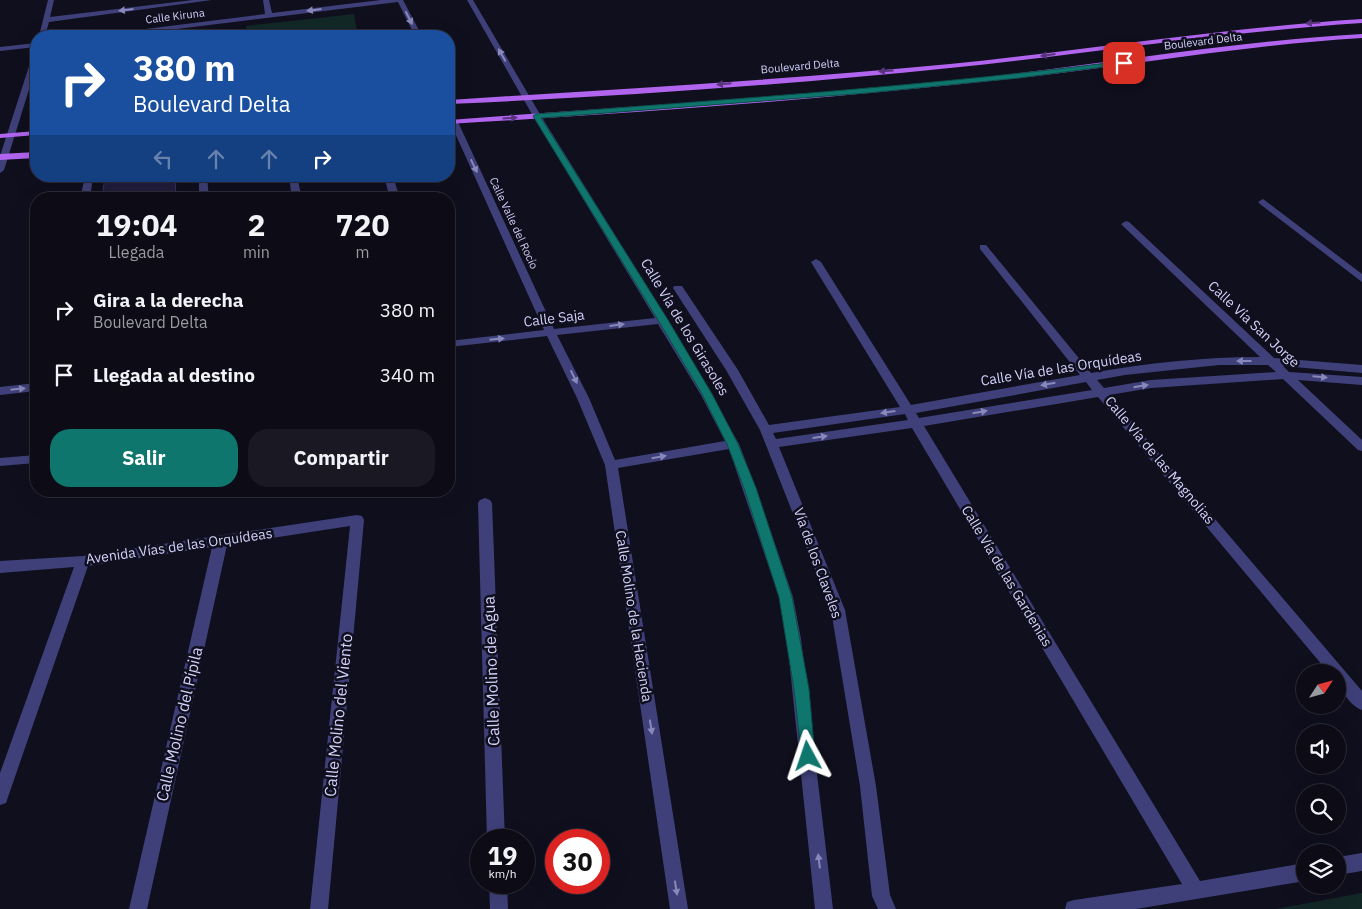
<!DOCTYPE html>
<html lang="es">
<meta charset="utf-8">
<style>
:root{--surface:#0c0b16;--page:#1a1923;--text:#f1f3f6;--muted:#9a9ba1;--line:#2c2b35;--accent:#0f766e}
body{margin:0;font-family:"IBM Plex Sans",sans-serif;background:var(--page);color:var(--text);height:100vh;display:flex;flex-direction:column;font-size:19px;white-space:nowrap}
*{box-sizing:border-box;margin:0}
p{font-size:16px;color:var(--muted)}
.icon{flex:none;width:28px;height:28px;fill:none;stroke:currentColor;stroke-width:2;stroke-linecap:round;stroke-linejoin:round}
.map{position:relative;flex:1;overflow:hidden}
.side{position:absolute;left:30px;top:192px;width:425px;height:305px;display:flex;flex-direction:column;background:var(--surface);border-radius:20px;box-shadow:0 5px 20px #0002,0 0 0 1px var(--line)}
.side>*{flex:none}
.guide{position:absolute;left:30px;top:30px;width:425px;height:152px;border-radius:20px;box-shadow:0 5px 20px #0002,0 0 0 1px var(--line);background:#1a4fa0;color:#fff;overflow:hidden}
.needle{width:32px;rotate:54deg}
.buttons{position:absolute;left:1296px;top:664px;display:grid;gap:10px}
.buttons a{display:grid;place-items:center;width:50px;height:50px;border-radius:50%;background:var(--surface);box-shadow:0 5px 20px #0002,0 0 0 1px var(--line);font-size:25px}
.speed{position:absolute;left:470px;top:829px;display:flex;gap:10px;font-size:25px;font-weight:700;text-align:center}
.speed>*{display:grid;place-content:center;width:65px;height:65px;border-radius:50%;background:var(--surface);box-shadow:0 5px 20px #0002,0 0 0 1px var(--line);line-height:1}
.speed small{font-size:12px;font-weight:400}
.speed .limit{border:8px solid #d22;background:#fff;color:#111}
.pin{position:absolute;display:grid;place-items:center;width:42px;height:42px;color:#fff;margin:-21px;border-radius:10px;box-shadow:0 2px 8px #0006}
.me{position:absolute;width:55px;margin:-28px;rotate:355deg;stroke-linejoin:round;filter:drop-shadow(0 0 4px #0008)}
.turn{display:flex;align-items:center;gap:18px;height:105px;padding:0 20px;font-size:22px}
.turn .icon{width:65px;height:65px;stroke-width:2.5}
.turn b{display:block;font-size:35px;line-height:42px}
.lanes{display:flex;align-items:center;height:48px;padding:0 20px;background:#0003;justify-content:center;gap:25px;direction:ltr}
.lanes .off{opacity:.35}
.eta{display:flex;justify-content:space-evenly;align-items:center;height:85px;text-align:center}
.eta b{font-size:30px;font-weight:800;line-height:35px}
.primary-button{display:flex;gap:10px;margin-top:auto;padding:10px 20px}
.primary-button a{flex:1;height:58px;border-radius:20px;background:var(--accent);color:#fff;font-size:20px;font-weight:800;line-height:58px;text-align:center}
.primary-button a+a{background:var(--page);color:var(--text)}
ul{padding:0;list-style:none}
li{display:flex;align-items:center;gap:15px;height:65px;padding:0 20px}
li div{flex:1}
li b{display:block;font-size:19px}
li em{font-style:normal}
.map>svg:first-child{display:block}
</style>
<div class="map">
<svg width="1362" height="909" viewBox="0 0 1362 909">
<rect width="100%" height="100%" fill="#100f1e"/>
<g fill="#122826">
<path d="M354,14L358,36H247L246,26Z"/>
<path d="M1362,893V909H1276Z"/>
</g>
<path fill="#211d3d" stroke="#383167" d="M105,176H175L176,199H102Z"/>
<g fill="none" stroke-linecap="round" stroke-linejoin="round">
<g fill="#3f4079" fill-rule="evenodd">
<path d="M48,0H54L50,17L193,0H212L49,22L45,36H39Z"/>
<path d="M263,0H269L272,13L381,0H403L422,36H415L398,2L120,36H101L105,34L265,14Z"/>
<path d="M467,0H473L541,116L668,320L739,444L756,488L793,597L801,639L833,909H815L787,639L779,597L729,449L618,468L688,909H670L605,465L577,398L547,336L449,347V341L544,330L450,122L451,120L458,122L554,329L655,318L533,116ZM658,324L701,395L725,441L615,460L589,398L557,335Z"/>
<path d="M36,43V47L0,51V47Z"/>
<path d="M33,54H36V67L4,170L0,173V156Z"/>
<path d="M85,176H93L90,199H80Z"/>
<path d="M199,176H207L209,199H199Z"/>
<path d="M289,176H297L302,199H292Z"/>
<path d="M384,176H393L400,199H390Z"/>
<path d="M1263,199L1362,274V282L1260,204L1258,202Z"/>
<path d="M1126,221L1129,222L1274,358L1362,365V373L1283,366L1289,372L1362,377V385L1298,380L1362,440V451L1358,450L1283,379L1151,388L1109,395L1362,691V710C1348,705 1338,686 1338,672H1328L1098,397L924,426L1200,881L1305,863V881L1136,909H1065L1067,902L1074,900L1182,884L912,428L779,447L845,610L876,786L890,895L896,909H878L872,896L860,786L831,610L760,430L726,370L673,288L674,286H682L738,370L769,425L900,407L811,262L816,259L821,262L911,405L1080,375L980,249V245H986L1091,373C1147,363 1204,357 1260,357L1123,226L1121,224ZM1219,365H1268L1276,372L1151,380L1104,388L1097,380L1125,375ZM1086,382L1092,390L919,418L916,413ZM905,414L908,420L776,439L773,433Z"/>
<path d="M36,383V391L0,395V387Z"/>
<path d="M36,455V463L0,466V458Z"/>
<path d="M485,498L490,500L492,503L505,840H487L478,503L480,500Z"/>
<path d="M357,515L362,516L364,520L328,909H310L350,526L227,545L147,909H129L212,547L88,566L8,797L6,803L0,805V773L74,567L0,573V561L83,556Z"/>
<path d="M1362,853V871L1338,875V857Z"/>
<path d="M489,882H507L508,909H490Z"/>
</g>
<g fill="#b164ee" fill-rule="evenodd">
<path d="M1362,19V23C1224,32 1087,54 950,68C783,85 616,97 449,104V100C616,89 783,80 950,64C1087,50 1224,28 1362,19Z"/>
<path d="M1362,34V38C1247,45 1133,65 1019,78C829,99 639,113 449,124V120C616,107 783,98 950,81C1087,67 1224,42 1362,34Z"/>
<path d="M36,131V135L0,138V134Z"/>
<path d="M36,152V158L0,160V154Z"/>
</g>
</g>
<defs><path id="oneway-solid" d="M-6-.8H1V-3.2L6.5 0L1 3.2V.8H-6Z" transform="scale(1.25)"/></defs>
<g fill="#8988ba">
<use href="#oneway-solid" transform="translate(126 10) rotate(173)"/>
<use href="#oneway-solid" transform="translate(314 10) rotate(173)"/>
<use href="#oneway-solid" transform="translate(409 18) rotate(63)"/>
<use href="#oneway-solid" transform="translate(502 55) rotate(-119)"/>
<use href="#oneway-solid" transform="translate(474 166) rotate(65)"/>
<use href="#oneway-solid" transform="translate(617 325) rotate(-7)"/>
<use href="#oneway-solid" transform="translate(497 339) rotate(-6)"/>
<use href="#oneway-solid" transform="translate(1244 361) rotate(-180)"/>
<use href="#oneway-solid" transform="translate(574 377) rotate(65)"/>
<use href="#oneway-solid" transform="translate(1320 377) rotate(5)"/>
<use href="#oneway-solid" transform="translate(1048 384) rotate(170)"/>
<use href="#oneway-solid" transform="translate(1141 386) rotate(-9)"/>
<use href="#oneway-solid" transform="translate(18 389) rotate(-6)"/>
<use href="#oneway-solid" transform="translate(888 412) rotate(172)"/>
<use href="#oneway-solid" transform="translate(980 412) rotate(-10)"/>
<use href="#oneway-solid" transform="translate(820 437) rotate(-8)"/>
<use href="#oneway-solid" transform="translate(659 457) rotate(-10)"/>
<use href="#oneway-solid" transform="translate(651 727) rotate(81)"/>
<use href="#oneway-solid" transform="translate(819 861) rotate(-97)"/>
<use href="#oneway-solid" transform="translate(676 888) rotate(81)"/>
</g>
<g fill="#58357c">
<use href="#oneway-solid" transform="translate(1313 23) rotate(176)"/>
<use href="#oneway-solid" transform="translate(1048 55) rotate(173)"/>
<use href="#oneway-solid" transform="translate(886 71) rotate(176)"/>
<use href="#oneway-solid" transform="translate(724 84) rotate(175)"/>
<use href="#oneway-solid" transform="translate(510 118) rotate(-4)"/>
</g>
<path fill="#0f766e" stroke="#0a4d48" d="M1124,61L1126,64L1019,78L867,93L541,118L668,320L712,394L738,444L756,488L792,597L809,689L815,756L813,761L808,763L802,761L794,689L779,597L744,488L727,444L702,394L658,320L533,116L536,114C733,99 929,86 1124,61Z"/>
<g text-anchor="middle" stroke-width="5" stroke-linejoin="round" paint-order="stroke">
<g font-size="11" fill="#d3d1fa" stroke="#100f1e">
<text transform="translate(175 16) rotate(-7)" y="4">Calle Kiruna</text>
<text transform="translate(1203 41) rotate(-7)" y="4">Boulevard Delta</text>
<text transform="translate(800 66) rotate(-5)" y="4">Boulevard Delta</text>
<text transform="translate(514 223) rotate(65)" y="4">Calle Valle del Rocío</text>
</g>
<g font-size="14" fill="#d3d1fa" stroke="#100f1e">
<text transform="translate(554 318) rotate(-7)" y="5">Calle Saja</text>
<text transform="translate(1254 324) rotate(43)" y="5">Calle Vía San Jorge</text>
<text transform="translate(685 327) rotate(59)" y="5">Calle Vía de los Girasoles</text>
<text transform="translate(1061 368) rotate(-9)" y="5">Calle Vía de las Orquídeas</text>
<text transform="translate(1160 460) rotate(50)" y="5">Calle Vía de las Magnolias</text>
<text transform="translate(179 546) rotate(-8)" y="5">Avenida Vías de las Orquídeas</text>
<text transform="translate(818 563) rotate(70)" y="5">Vía de los Claveles</text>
<text transform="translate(1007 576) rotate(59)" y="5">Calle Vía de las Gardenias</text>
<text transform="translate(634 616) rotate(81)" y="5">Calle Molino de la Hacienda</text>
</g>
<g font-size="16" fill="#d3d1fa" stroke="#100f1e">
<text transform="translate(491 671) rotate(-92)" y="6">Calle Molino de Agua</text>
<text transform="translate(338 715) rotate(-84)" y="6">Calle Molino del Viento</text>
<text transform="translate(179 724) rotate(-77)" y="6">Calle Molino del Pípila</text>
</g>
</g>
</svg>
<div class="buttons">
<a><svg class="needle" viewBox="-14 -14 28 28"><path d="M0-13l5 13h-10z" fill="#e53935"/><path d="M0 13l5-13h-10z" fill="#9a9ba1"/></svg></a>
<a><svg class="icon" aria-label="sound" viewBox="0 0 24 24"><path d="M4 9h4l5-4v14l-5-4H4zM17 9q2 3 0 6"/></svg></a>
<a><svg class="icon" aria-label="search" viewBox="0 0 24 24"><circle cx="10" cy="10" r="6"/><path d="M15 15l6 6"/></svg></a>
<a><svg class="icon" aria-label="layers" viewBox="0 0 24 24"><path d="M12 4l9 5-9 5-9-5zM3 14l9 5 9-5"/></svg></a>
</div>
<div class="speed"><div>19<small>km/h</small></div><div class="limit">30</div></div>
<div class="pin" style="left:1124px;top:63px;background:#d93025"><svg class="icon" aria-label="arrive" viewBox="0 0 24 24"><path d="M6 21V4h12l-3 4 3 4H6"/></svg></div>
<svg class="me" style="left:808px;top:756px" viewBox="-20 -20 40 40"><path d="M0-17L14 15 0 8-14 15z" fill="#0f766e" stroke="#fff" stroke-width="4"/></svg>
<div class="guide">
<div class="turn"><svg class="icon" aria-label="right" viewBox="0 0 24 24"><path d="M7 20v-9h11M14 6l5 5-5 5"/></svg><div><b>380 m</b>Boulevard Delta</div></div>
<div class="lanes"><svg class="icon off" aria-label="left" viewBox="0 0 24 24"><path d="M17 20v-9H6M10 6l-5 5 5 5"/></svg><svg class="icon off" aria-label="ahead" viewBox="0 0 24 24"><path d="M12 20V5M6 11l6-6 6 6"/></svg><svg class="icon off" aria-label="ahead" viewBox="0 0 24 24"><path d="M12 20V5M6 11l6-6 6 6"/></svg><svg class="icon" aria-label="right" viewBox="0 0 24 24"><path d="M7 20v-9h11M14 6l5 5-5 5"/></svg></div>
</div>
<section class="side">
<div class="eta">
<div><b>19:04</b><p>Llegada</p></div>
<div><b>2</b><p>min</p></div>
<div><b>720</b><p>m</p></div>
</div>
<ul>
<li><svg class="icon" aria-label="right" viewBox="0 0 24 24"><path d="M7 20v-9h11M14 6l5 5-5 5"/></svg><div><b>Gira a la derecha</b><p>Boulevard Delta</p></div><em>380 m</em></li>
<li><svg class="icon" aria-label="arrive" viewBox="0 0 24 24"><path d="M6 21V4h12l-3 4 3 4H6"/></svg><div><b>Llegada al destino</b></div><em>340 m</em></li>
</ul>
<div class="primary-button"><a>Salir</a><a>Compartir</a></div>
</section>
</div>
